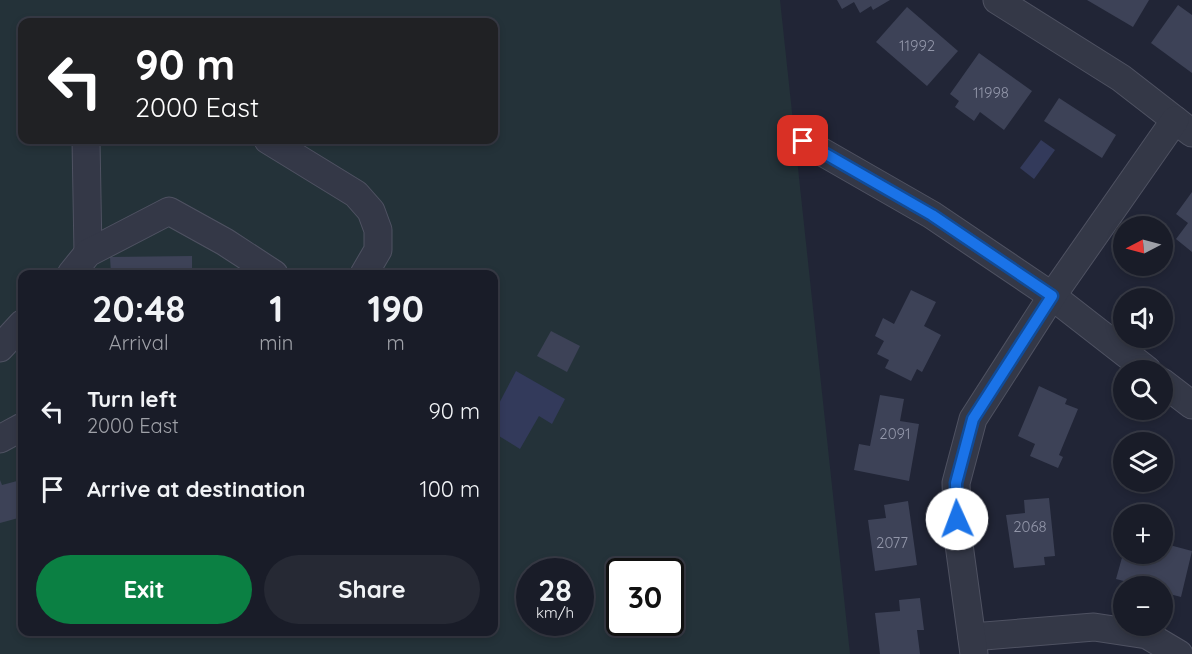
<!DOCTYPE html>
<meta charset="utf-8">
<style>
:root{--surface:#191c28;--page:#262934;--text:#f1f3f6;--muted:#9fa1a8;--line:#373a45;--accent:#0b8043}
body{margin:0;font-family:Quicksand,sans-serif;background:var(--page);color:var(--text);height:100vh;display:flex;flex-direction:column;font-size:22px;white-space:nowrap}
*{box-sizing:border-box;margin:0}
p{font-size:20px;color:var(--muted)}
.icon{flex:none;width:33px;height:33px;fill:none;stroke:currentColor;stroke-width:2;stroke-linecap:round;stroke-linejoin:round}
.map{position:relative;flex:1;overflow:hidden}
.side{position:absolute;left:18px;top:270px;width:480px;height:366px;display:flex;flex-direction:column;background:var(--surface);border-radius:12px;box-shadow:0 3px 9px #0003,0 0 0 2px var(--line)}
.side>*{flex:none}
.top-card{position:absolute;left:18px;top:18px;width:480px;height:126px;border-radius:12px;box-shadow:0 3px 9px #0003,0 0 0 2px var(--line);background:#202124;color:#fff;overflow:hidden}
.needle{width:39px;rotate:264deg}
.buttons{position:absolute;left:1113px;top:216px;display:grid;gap:12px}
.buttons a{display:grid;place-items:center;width:60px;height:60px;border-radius:50%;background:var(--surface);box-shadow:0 3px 9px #0003,0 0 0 2px var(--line);font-size:30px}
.speed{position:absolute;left:516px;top:558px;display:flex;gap:12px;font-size:30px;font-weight:700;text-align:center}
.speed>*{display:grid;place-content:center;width:78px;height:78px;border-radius:50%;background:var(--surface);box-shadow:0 3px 9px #0003,0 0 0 2px var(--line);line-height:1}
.speed small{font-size:15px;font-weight:400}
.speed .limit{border:3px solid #111;border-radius:9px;background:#fff;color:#111}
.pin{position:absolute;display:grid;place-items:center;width:51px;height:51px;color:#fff;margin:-26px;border-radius:12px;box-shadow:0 3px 9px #0006}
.me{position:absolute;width:66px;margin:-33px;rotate:358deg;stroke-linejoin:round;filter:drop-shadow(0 0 4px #0008)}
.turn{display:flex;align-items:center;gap:21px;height:126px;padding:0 18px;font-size:27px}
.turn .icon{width:78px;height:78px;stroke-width:2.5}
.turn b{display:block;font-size:42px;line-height:51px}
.eta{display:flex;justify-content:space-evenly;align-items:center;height:102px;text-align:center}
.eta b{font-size:36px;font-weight:800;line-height:42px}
.button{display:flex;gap:12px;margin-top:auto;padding:12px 18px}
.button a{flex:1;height:69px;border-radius:36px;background:var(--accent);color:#fff;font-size:24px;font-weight:800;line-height:69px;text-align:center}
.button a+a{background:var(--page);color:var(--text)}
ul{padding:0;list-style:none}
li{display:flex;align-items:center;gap:18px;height:78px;padding:0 18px}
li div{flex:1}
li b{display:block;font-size:22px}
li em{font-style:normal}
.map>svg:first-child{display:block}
</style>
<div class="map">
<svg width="1192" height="654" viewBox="0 0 1192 654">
<rect width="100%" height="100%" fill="#212536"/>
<path fill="#243239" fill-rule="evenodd" d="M0,0H780L850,654H0ZM22,22H494V140H22ZM22,274H494V632H22ZM530,572H580V622H530ZM620,572H670V622H620Z"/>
<g fill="#333a5b">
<path d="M1041,140L1055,150L1034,179L1020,168Z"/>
<path d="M516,371L565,399L552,424L539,416L520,449L494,433V413Z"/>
</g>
<g fill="#3d4257">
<path d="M837,0H890L873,10L871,6L860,13L854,2L842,9Z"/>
<path d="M1087,0H1149L1133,27Z"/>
<path d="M1178,5L1192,15V73L1151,43Z"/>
<path d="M907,7L958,51L927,86L876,42Z"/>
<path d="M979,53L1032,91L1004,130L980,112L974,121L955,107L959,101L950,94Z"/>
<path d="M1059,98L1116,135L1102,158L1044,121Z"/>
<path d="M1192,192V252L1176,239L1188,223L1176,214Z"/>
<path d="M192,256V270L216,268V274H111L110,257Z"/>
<path d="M911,290L936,302L924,326L941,335L922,372L917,369L911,381L885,368L889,360L877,354L884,341L875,336L883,318L894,324Z"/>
<path d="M551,331L580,346L567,372L537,356Z"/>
<path d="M1039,386L1067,399L1065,404L1078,409L1059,455L1063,457L1058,468L1030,456L1035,444L1018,436Z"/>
<path d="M880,395L904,399L900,421L919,424L909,481L854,470L859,444L870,446Z"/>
<path d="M0,480L2,485L17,481L22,502V517L0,523Z"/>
<path d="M1049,498L1055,556L1044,557L1045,565L1014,568L1006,515L1025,513L1024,500Z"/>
<path d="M908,501L917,565L875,571L868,520L886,518L884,505Z"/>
<path d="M1162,543L1192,551L1181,597L1162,592V586H1143L1116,579L1123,554H1162Z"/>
<path d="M920,598L924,630H917L920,654H880L875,613L900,611L899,600Z"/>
</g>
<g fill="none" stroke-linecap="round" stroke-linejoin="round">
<g stroke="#4f5262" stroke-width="29">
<g id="minor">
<path d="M997,0L1121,78L1192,133"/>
<path d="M86,140L88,253"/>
<path d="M268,140L356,194L371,211L378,230V250L364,274"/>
<path d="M803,141L932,215L1052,296L1147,370"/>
<path d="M71,274L88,253L169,211L225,242L274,274"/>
<path d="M0,348L22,324"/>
<path d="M1162,382L1192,405"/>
<path d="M0,439L22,427"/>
<path d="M972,637L1094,627L1147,635L1179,654"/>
<path d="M974,654L958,537L956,483L973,419L1052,296L1175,120"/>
</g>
</g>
<use href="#minor" stroke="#343847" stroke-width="27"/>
</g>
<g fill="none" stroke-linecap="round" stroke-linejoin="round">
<g stroke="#114b97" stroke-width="15">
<path id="route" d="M803,141L932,215L1052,296L973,419L956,483L957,519"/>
</g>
<use href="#route" stroke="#1a73e8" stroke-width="10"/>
</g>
<g text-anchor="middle" stroke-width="6" stroke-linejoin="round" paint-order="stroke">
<g font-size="15" fill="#9296a9">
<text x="917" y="51">11992</text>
<text x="991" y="98">11998</text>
<text x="895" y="439">2091</text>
<text x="1030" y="532">2068</text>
<text x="892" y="548">2077</text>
</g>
</g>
</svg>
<div class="buttons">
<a><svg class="needle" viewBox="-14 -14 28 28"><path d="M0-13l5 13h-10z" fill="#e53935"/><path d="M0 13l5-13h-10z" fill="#9fa1a8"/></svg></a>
<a><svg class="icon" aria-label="sound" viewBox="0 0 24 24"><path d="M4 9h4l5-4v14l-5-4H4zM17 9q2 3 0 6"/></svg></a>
<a><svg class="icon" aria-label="search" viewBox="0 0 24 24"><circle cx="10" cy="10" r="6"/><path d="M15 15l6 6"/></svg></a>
<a><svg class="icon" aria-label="layers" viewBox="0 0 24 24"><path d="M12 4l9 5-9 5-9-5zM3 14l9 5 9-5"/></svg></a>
<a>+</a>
<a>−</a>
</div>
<div class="speed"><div>28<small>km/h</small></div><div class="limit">30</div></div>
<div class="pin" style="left:803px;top:141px;background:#d93025"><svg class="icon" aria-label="arrive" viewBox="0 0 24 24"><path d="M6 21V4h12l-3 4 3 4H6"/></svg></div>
<svg class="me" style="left:957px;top:519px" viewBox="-20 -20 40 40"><circle r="19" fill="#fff"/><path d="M0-13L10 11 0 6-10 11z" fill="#1a73e8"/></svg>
<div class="top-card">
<div class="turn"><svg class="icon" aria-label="left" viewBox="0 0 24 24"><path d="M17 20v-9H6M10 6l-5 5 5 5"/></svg><div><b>90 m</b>2000 East</div></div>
</div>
<section class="side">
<div class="eta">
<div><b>20:48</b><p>Arrival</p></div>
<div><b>1</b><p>min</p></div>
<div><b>190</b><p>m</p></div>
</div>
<ul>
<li><svg class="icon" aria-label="left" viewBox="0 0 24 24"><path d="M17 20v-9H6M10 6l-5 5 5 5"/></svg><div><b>Turn left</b><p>2000 East</p></div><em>90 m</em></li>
<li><svg class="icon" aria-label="arrive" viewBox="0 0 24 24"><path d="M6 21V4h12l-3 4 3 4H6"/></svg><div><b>Arrive at destination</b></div><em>100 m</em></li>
</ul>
<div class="button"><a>Exit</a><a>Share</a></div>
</section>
</div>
